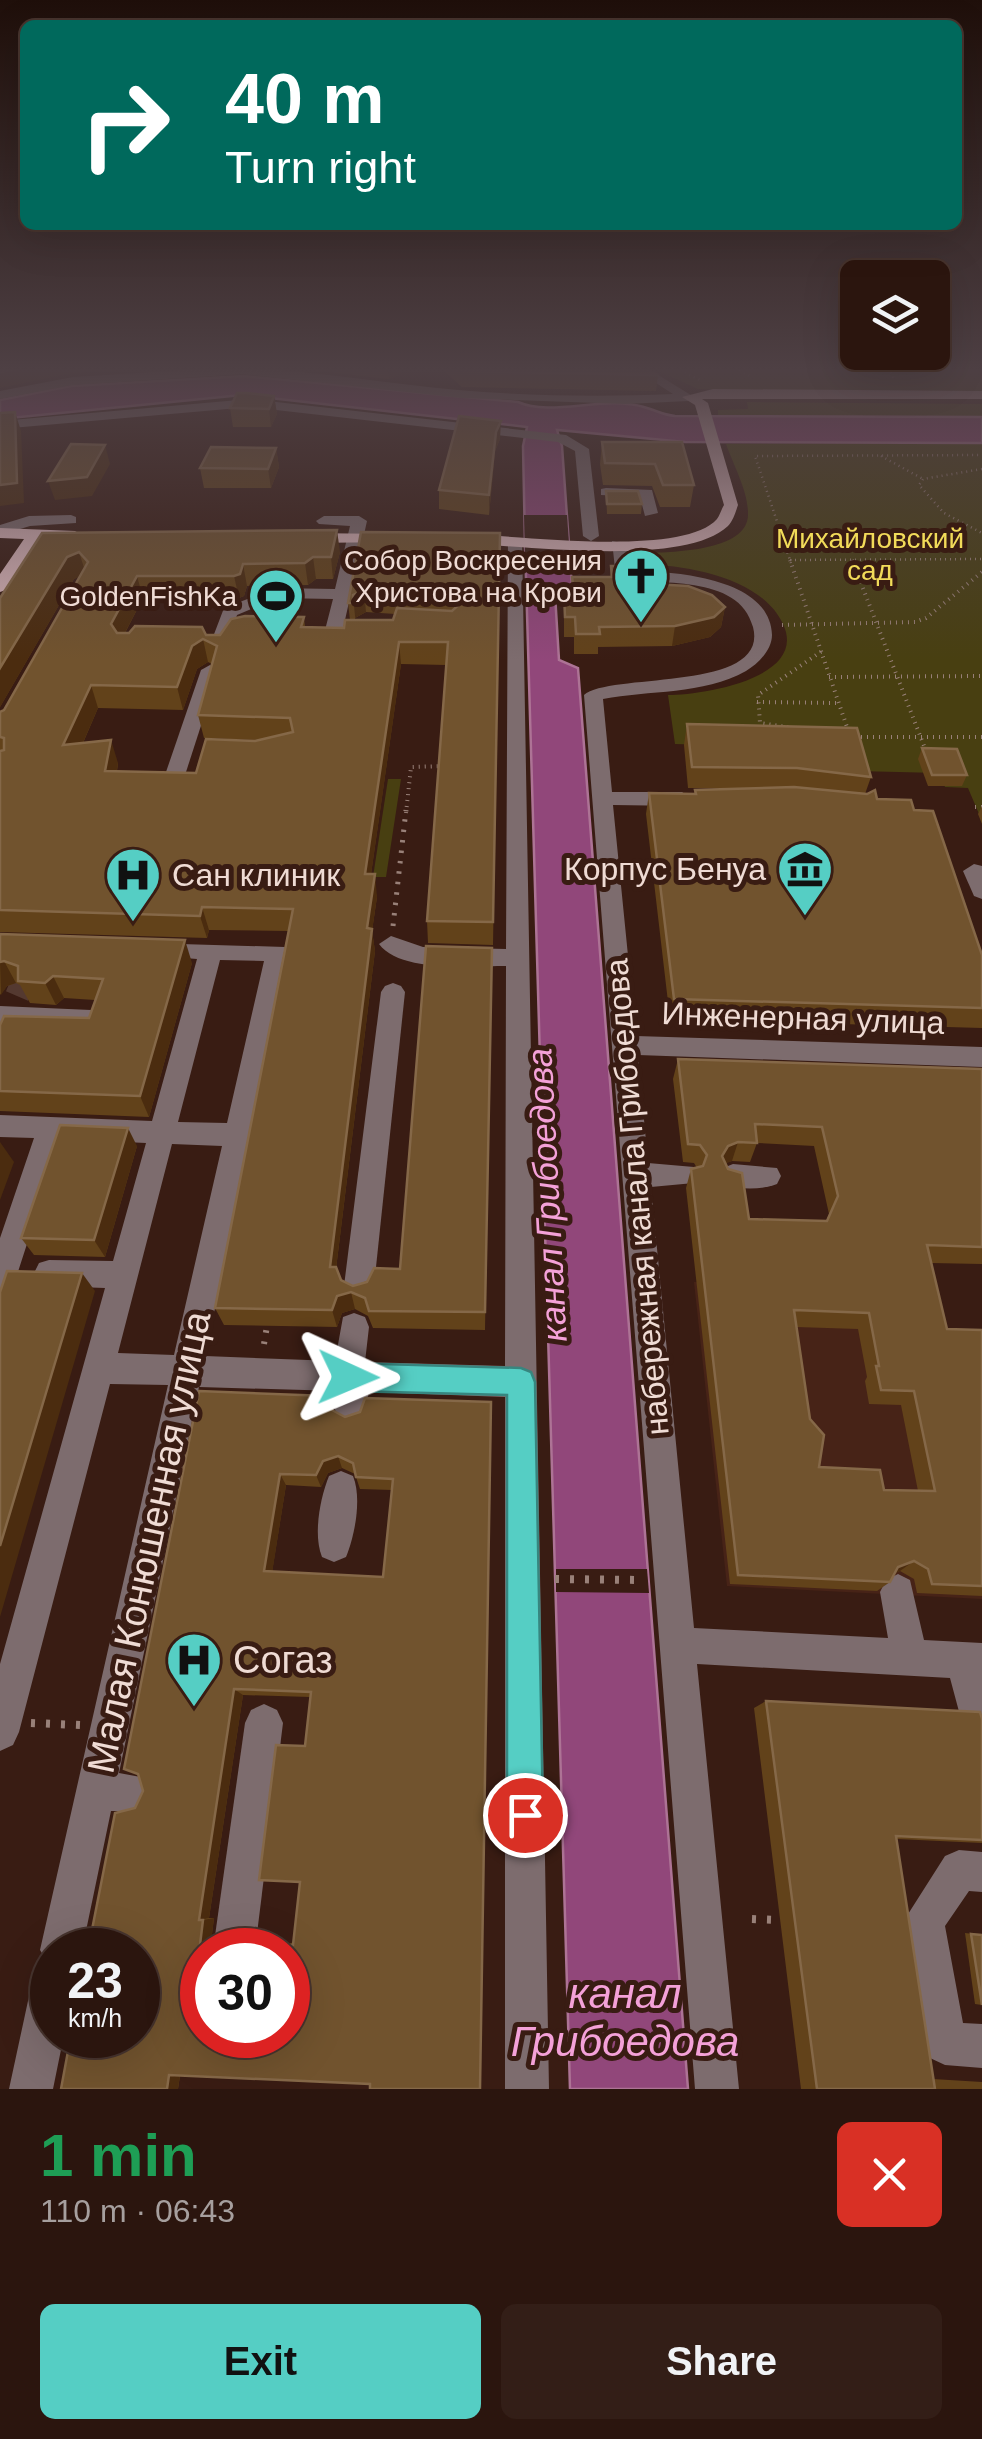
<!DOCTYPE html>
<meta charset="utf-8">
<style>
:root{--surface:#2b150e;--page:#331e17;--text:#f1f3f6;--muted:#a69f9e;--line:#47342e;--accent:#55cec4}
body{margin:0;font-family:Helvetica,sans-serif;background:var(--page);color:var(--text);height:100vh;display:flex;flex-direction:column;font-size:38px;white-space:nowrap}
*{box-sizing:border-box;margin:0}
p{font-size:32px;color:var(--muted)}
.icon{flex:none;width:55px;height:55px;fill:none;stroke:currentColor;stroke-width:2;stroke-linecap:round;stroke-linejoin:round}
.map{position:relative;height:2089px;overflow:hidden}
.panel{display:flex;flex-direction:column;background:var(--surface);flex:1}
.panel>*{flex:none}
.top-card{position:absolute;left:20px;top:20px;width:942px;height:210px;border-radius:15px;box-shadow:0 10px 40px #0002,0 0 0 2px var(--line);background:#00695c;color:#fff;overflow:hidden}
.tools{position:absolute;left:840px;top:260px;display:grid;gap:20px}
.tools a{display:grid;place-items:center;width:110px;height:110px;border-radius:15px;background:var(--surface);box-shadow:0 10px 40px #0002,0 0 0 2px var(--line);font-size:50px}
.speed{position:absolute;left:30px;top:1928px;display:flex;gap:20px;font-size:50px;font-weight:700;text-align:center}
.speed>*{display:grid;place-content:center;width:130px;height:130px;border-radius:50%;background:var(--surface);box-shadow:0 10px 40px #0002,0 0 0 2px var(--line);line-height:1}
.speed small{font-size:25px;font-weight:400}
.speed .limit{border:15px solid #d22;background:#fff;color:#111}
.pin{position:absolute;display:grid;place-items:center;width:85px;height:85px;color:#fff;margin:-42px;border:5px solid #fff;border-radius:50%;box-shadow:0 2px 10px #0007}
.me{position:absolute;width:110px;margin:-55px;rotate:91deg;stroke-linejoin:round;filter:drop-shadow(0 0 8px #0008)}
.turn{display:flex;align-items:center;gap:35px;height:210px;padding:0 40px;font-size:45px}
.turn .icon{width:130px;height:130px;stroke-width:2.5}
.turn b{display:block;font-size:70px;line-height:85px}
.round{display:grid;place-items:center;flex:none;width:105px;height:105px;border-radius:15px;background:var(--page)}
.head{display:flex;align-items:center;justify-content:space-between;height:170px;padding:0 40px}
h1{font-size:60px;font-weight:600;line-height:75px;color:#1e9e55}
.primary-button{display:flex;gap:20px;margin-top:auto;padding:20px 40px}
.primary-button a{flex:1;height:115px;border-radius:15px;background:var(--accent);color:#111;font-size:40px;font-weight:600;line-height:115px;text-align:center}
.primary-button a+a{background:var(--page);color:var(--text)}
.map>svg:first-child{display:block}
</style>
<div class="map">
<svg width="982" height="2089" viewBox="0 0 982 2089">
<rect width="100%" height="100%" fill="#391c13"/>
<path fill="#472317" d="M694,1282L878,1291L982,1590V1599L727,1586Z"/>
<g fill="#483f11">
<path d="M652,368H982V392L698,389Z"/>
<path d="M747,402L982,404V417H718V410L748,409Z"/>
<path d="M982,443V821L968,788L945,787L939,773L857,771L850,749L675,744L668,695C700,695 809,679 783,624C762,578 689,566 645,564L644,553C669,552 750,552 748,513C748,491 733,464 726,444Z"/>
<path d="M388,779H401L386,877H373Z"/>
</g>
<path fill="#91477a" stroke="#ad7395" stroke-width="2.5" d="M244,376L518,402C552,417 604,395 644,407C655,410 663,415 675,416L982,417V443L685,442L557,430L562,446L572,587L555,594L559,660L578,668L688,2089H570L525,544L523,446L527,427L242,395L0,419V400L71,386Z"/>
<g fill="#391c13">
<path d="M524,515H567L570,558L525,557Z"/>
<path d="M556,1569H647L649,1593L556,1592Z"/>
</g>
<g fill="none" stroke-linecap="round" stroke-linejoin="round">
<path stroke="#543930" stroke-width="24" stroke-dasharray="24 11" stroke-linecap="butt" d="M17,996L32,961"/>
<g stroke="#998179" stroke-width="2.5" stroke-dasharray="1 4" stroke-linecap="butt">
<path d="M676,368L700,380"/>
<path d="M735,368L750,376"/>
<path d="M888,368L895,381"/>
<path d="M881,456L923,479"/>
<path d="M982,469L923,479L919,485L944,513L982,533"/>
<path d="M790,560L982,559"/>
<path d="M791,563L755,456L982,455"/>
</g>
<g stroke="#998179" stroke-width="4" stroke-dasharray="1 5" stroke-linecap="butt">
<path d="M790,560L848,730"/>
<path d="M852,560L926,751"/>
<path d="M782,625L915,622L926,618L982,572"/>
<path d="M829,677L982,676"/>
<path d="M757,702L838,703"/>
<path d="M800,729L760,723L758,695L822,651"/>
<path d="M855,737H982"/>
<path d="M975,807H982"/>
<path d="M406,813L411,767L445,766"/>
</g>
<path stroke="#998179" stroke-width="5" stroke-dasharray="2.5 8" stroke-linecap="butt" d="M393,926L406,810"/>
<path stroke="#998179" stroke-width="6" stroke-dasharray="2.5 9" stroke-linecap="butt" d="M264,1344L267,1326"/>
<g stroke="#998179" stroke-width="8" stroke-dasharray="4 11" stroke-linecap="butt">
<path d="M555,1579L642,1580"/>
<path d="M31,1723L80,1725"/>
<path d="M752,1919L780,1920"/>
</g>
<g fill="#7d6c6e" fill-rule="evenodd">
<path d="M221,368C301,368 379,383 458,390C529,396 603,397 673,394L633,368H647L694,397L688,401L626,404L461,398L243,374L73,385L0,399V391L73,377Z"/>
<path d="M250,399L566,435L589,449L599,536L591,541L583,536L575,451L558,442L250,407L0,429V421Z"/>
<path d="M606,488L652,490L658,513L645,516L640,497L601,495V489Z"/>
<path d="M71,515L76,517V523L30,526L0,535V525L29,516Z"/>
<path d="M324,516H359L367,521L343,629L365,630V638H327L324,634L333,599L278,598L237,615L226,650L223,654H211L208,650L224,608L276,588L335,589L350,526L319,524L316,521Z"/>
<path d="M508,537L522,540L549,2089H505V1397L369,1392L362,1421L351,1426L340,1421L335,1410L338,1391L199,1387L119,1773L146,1778L151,1792L146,1806L132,1811H111L82,1950H52V2035H64L53,2089H9L31,1987L37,1972L50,1966L40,1950L168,1385L110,1384L19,1732L13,1745L0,1751V1664L105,1288L49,1286L39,1283L34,1273L39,1263L49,1260L113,1261L146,1143L61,1139L15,1281L10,1291L0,1295V1238L34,1138L0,1137V1115L152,1121L197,959L147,955L143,949L147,943L285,947L289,953L205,1356L335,1361L343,1317L354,1313L365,1317L369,1327L365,1362L505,1366L506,966C473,966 400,973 379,944L391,936L423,947L506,949ZM220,960L264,961L227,1123L178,1122ZM172,1144L222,1146L174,1355L118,1353Z"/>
<path d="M612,541L626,544L629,570C671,572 770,576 772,635C772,650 758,664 746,671C703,695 649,690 603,699L612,792H682L692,799L682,806L613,805L636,1036L982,1047V1067L638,1055L648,1163L694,1167L698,1175L694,1183L651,1187L694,1628L888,1638L880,1592L886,1580L898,1574L910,1580L924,1640L982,1643V1738L978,1740L965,1734L950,1678L697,1664L739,2089H695L584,695C611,672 770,693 753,627C739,573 657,586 616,578Z"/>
<path d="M210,665L219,670L186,772L176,778L169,776L166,772L201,670Z"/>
<path d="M974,864L982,866V899L974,896L963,871Z"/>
<path d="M393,983L401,986L405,992L374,1286L369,1296L359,1300L349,1296L344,1286L381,992L385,986Z"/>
<path d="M0,1006L91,1010L100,1012L103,1019L100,1026L91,1028L0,1024Z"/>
<path d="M733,1164L777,1168L781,1176L777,1184C761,1190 739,1190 723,1184L719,1176L723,1168Z"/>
<path d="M341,1471L353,1476C362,1498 355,1535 346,1557L334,1562L322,1557C313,1535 320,1498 329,1476Z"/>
<path d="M264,1704L277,1710L283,1723L255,1950H213L245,1723L251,1710Z"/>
<path d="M959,1850L982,1852V1892L969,1891L945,1926L963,2023L982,2024V2068L945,2065L930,2058L923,2043L903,1922L945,1856Z"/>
</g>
<g fill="#d6b3b7" fill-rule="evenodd">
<path d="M713,389L982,391V399H702L708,403L738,505C736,511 733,521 728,526C683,568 524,545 465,544L457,539L465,534C515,535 683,558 717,519C720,515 721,510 724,505L695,405L682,397Z"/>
<path d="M0,528L75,531L83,536L75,541L39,539L6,590L0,592V574L24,539L0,538Z"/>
<path d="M395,534L401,536V542L305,543L297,538L305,533Z"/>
</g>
</g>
<g fill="#62421a" fill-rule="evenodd">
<path d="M0,368H167L73,373Z"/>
<path d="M292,368H403L400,375L389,379Z"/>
<path d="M441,368H643L658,375L656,391L462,387Z"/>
<path d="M274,396L277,414L271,427H233L230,408Z"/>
<path d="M500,439L495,451L489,515L439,509V490Z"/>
<path d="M602,442H682L694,485L690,507H660L652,486L603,485L600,464Z"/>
<path d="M276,448L279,467L271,488H204L200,468Z"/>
<path d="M606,491L642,504L641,514H607Z"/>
<path d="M361,532L500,533L493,945L428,943L427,921L446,665L401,664L371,874L377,897L372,931L375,951L336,1269L341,1280L353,1286L400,1269L492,948L485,1330L373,1328L368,1316L355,1309L342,1313L337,1327L224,1325L215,1308L288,931L209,930L207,938L0,932V712L4,710L80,576L74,579L0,707V598L42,533L340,552L333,579H316L308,585L247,586L244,596L239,598H143L125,633L206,635H220L304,617L305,627L344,628L350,620L348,603ZM366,612L395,614L393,620H355V618ZM208,662L212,664L198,715L204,738L259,740L196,773L117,771L118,763L83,743L98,708L183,710L197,669Z"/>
<path d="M611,566L634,583L725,607L721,627L710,637L672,646L598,647V654H574V637H564V593H571L572,577H610Z"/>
<path d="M687,724L871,777L865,794L914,810L982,955V1028L670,1019L646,814L649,793L694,794L695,790L745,788H688L684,745Z"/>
<path d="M922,748L967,775L962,786H928L918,759Z"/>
<path d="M982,806V824L978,814Z"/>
<path d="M0,934L192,963L149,1117L0,1111V1025L89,1018L95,1000L64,998L56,1005L30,1003L20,985L16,983L7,986L0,995Z"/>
<path d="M678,1059L982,1069V1264L931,1263L947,1329L982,1330V1596L917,1593L914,1579L900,1571L895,1573L890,1582L877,1591L730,1584L686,1188L691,1169L697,1168L694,1163L683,1162L673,1079ZM757,1143L814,1146L829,1214L826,1221L749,1219L725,1163L732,1161L750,1162ZM796,1327L858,1329L867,1377L865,1381L869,1404L901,1405L918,1491L884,1490L819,1467L810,1419Z"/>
<path d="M137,1146L105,1257L34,1255L21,1238Z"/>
<path d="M199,1391L332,1410L345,1417L491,1402L370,2084L180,2076L178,2089H61L135,1808L143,1791ZM342,1468L355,1474L360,1489L392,1490L383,1577L272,1572L286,1485L321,1487L328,1473ZM243,1695L310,1697L305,1746L300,1882L293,1942L287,1945L288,2035H202V1999H199L202,1976V1950H210L214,1918H209Z"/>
<path d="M766,1701L982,1719V1843L897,1839L933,2079L982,2082V2089H801L754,1708Z"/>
<path d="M965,1933L982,1935V2005L975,2004Z"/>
</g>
<g fill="#4b2c0f">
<path d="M21,368H71L73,373L0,388V372Z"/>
<path d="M388,368H403L400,375L389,379Z"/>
<path d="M274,396L277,414L271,427L269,409Z"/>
<path d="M15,412L21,431L24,503L0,506V485Z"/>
<path d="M501,421L500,439L495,451L489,515V495L496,432Z"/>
<path d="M105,445L110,464L92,496L55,500L48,481Z"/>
<path d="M276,448L279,467L271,488L268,469Z"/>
<path d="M337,530L340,552L333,579L331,557Z"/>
<path d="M79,552L86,574L74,579L0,707V668L67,557Z"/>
<path d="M313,557L316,579L308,585L305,563Z"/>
<path d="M243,564L247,586L244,596L239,598L234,576Z"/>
<path d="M137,576L143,598L118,646L111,624Z"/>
<path d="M364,590L366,612L355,618L356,626L353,595Z"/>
<path d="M725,607L721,627L710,637L672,646L675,626Z"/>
<path d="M203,639L208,662L197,669L183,710L177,687L192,646Z"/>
<path d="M399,642L401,664L368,896L365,874Z"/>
<path d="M91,685L98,708L72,768L63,745Z"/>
<path d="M111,740L118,763L113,793L105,771Z"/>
<path d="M375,874L377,897L372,931L375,951L334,1285L330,1267L367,928Z"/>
<path d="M202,907L209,930L207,938L200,916Z"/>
<path d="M185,940L192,963L149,1117L140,1096Z"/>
<path d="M4,961L16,983L7,986L1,995L0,962Z"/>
<path d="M53,976L64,998L56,1005L45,983Z"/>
<path d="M128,1128L137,1146L105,1257L94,1240Z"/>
<path d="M0,1142L14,1162L0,1200Z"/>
<path d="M738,1142L732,1161L722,1165V1156L728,1146Z"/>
<path d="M82,1273L95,1291L0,1617V1546Z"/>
<path d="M351,1292L355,1309L342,1313L337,1327L332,1310L337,1296Z"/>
<path d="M338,1456L342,1468L328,1473L321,1487L316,1475L323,1461Z"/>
<path d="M280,1474L286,1485L271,1580L264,1571Z"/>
<path d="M914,1561L900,1571L884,1577L898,1567Z"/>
<path d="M234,1689L243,1695L209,1918L199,1920Z"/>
<path d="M214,1918L210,1950H202V1976L199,1999L188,2004L195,1958L199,1953L203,1920Z"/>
<path d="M181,2067L178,2089H167L169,2075Z"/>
</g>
<g fill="#71532e" stroke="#856848" stroke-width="2.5" fill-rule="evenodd">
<path d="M0,368H21L0,372Z"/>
<path d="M458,368H643L658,375L462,371Z"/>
<path d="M237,393H247L274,396L269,409L230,408Z"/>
<path d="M15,412L17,483L0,485V413Z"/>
<path d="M459,416L501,421L496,432L489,495L439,490Z"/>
<path d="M602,442H682L694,485H663L655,464L605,463Z"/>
<path d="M71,444L105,445L87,477L48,481Z"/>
<path d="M211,447L276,448L268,469L200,468Z"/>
<path d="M606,491H638L642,504H607Z"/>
<path d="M337,530L331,557H313L305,563L243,564L240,574L234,576H137L111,624L117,633H129L135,626L202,627L206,635H220L231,619L245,616L304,617L301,627L344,628L345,620H393L397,608L452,611L463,601L450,594L364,590L353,595V603H348L361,532L500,533L493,922L427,921L448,642H399L365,874H375L367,928L372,929L330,1267H336L341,1280L353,1286L367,1282L374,1268L400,1269L426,946L492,948L485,1312L369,1311L365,1298L351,1292L337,1296L332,1310L215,1308L293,909L202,907L200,916L0,910V751L4,750V738L0,737V712L4,710L88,562L79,552L67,557L0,668V598L42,533ZM203,639L217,646L198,715L290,718L293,732L255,741L206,739L196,773L105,771L111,740L63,745L91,685L177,687L192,646Z"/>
<path d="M611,566H631L634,583L688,586L712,595L725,607L714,617L675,626L599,627L600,634H576L575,617H565L564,593H574L572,577H612Z"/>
<path d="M687,724L857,728L871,777L797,768L692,767Z"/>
<path d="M922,748L957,749L967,775H932Z"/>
<path d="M794,787L867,794L875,790L877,799L911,800L914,810L933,811L982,955V1008L674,999L649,793L696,794L695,790Z"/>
<path d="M0,934L185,940L140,1096L0,1091V1025L4,1016L89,1018L103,979L53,976L45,983L18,981V966L4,961L0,962Z"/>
<path d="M678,1059L982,1069V1247L927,1245L947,1329L982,1330V1586L932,1584L928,1569L914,1561L898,1567L890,1582L738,1575L691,1169L703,1166L707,1155L700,1145L688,1144ZM755,1124L822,1127L838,1196L827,1221L749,1219L742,1173L728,1169L722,1156L728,1146L738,1142L757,1143ZM794,1310L869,1313L879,1366H876L881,1390L914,1391L935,1491L884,1490L880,1470L819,1467L824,1435L810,1419Z"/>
<path d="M60,1125L128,1128L94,1240L21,1238Z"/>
<path d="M7,1271L82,1273L0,1546V1292Z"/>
<path d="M199,1391L327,1396L332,1410L345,1417L360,1412L365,1398L491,1402L480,2089H370V2084L169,2075L167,2089H61L71,2035H138V1950H88L115,1813L135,1808L143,1791L138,1774L124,1769ZM338,1456L353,1463L356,1477L393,1479L383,1577L264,1571L280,1474L316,1475L323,1461ZM234,1689L311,1692L305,1746L276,1745L259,1880L300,1882L293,1945H287L286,1950H288V2035H202V2005L188,2004L195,1958L202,1957L199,1953L203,1920H199Z"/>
<path d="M766,1701L980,1712L982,1719V1840L896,1836L935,2089H817Z"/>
<path d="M971,1934L982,1935V2005Z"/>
</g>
<linearGradient id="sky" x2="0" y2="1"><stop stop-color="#1f0f0a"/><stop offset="0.56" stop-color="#4e4044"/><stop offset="1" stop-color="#4e4044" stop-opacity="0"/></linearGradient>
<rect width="982" height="660" fill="url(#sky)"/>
<path fill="#55cec4" stroke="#37867f" stroke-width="2.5" d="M348,1363L521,1368L531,1372L535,1382L543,1815L537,1827L525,1833L512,1827L507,1815V1395L348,1391L338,1387L334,1377L338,1367Z"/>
<defs>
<g id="church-pin" transform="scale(2.875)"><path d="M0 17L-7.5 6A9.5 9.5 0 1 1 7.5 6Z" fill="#55cec4" stroke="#391c13"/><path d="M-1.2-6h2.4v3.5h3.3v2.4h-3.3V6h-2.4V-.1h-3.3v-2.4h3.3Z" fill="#111"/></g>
<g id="stadium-pin" transform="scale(2.875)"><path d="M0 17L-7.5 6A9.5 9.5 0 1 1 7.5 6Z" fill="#55cec4" stroke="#391c13"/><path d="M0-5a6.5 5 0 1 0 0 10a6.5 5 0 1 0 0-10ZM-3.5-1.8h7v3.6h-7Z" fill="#111"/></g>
<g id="museum-pin" transform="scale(2.875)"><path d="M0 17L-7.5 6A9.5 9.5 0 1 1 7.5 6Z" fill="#55cec4" stroke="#391c13"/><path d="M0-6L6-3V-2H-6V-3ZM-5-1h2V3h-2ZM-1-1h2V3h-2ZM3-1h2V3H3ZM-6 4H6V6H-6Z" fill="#111"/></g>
<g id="hospital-pin" transform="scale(2.875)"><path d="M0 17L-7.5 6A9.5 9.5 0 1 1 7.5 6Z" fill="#55cec4" stroke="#391c13"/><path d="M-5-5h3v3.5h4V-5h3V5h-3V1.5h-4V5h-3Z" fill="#111"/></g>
</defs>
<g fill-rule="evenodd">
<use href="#church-pin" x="641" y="576"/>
<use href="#stadium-pin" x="276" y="596"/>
<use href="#museum-pin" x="805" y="869"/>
<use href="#hospital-pin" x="133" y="875"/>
<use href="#hospital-pin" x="194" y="1660"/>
</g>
<g text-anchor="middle" stroke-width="10" stroke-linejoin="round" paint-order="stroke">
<g font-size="28" fill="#f2db59" stroke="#391c13">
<text x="870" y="548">Михайловский<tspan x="870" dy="32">сад</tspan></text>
</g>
<g font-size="28" fill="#efdbd4" stroke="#391c13" text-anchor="end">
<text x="602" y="570">Собор Воскресения<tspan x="602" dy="32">Христова на Крови</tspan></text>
<text x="237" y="606">GoldenFishKa</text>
</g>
<g font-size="32" fill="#efdbd4" stroke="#391c13" text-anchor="end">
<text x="766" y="880">Корпус Бенуа</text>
<text x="172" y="886" text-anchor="start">Сан клиник</text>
</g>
<g font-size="32" fill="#efdbd4" stroke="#391c13">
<text transform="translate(803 1018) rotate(2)" y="11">Инженерная улица</text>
<text transform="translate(637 1197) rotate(-95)" y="11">набережная канала Грибоедова</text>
</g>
<g font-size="35" font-style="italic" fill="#f4a1d8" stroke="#391c13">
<text transform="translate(547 1195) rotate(-93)" y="12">канал Грибоедова</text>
</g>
<g font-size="38" fill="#efdbd4" stroke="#391c13">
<text transform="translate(149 1542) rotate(-78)" y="13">Малая Конюшенная улица</text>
</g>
<g font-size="38" fill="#efdbd4" stroke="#391c13" text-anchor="start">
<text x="233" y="1673">Согаз</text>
</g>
<g font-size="42" font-style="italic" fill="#f4a1d8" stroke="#391c13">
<text x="625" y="2008">канал<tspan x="625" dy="48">Грибоедова</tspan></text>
</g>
</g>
</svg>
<div class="tools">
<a><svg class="icon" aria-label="layers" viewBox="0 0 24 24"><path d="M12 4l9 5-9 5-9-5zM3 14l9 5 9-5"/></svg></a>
</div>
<div class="speed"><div>23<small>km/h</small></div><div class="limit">30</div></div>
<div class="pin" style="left:525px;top:1815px;background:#d93025"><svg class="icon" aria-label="arrive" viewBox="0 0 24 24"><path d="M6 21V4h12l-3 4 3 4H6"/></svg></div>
<svg class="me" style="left:348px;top:1377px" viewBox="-20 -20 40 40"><path d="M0-17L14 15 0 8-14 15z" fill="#55cec4" stroke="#fff" stroke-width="4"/></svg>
<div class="top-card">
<div class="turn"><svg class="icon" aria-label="right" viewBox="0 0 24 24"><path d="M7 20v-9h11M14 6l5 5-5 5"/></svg><div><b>40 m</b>Turn right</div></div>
</div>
</div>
<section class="panel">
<div class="head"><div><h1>1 min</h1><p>110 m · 06:43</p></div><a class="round" style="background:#d93025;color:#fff"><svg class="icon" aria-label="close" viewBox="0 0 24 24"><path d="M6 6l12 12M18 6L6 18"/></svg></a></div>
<div class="primary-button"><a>Exit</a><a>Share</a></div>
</section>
